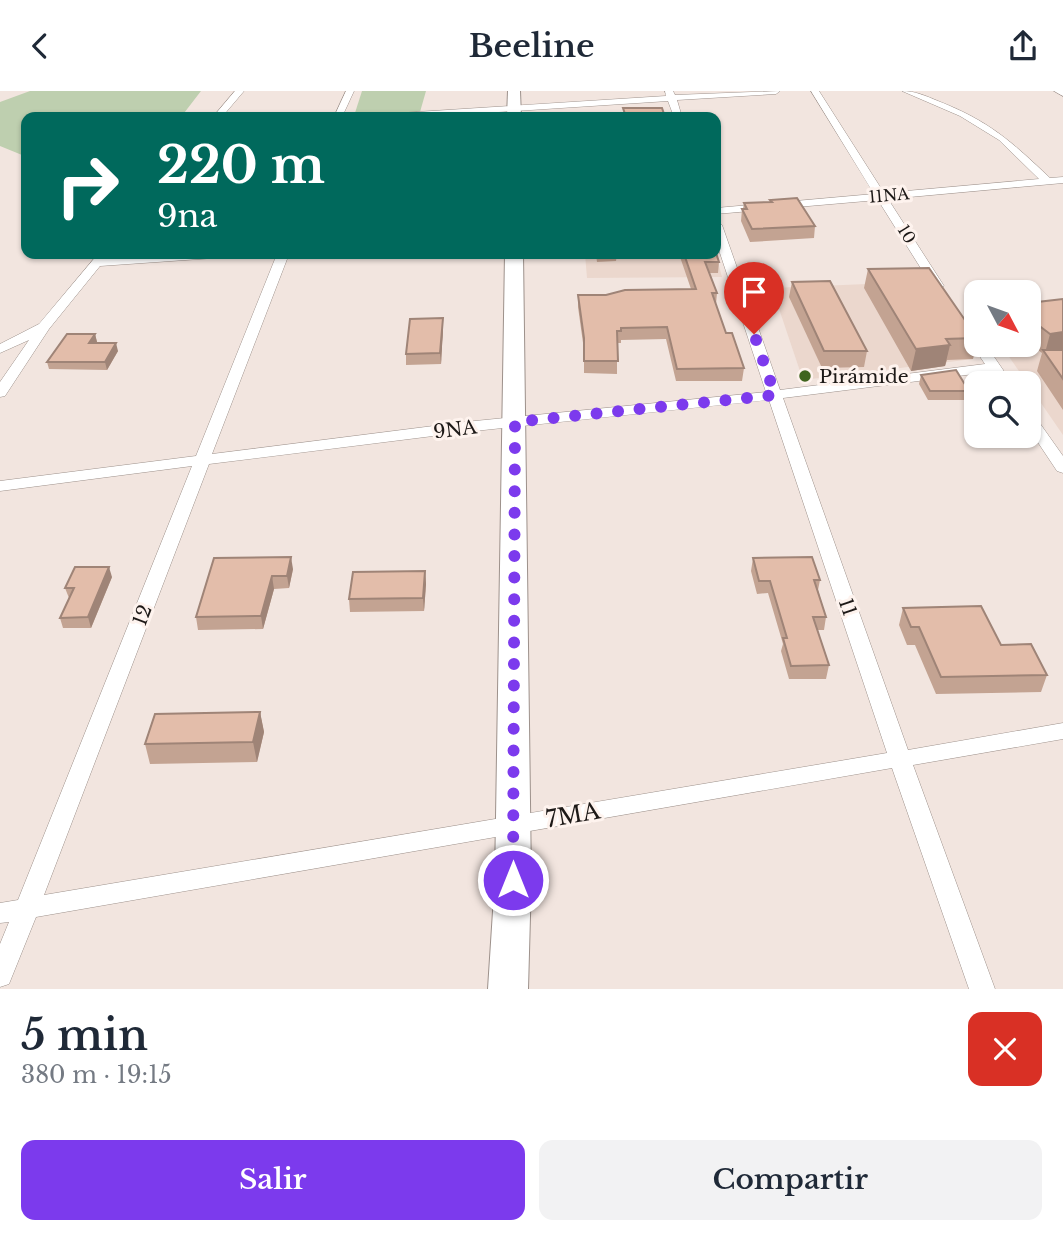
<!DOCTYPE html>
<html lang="es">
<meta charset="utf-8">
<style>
:root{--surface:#fff;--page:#f2f2f3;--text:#1f2937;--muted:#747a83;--accent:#7c3aed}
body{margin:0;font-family:"Libre Baskerville",serif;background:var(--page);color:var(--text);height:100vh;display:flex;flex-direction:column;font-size:26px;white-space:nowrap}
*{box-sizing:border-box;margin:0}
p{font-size:23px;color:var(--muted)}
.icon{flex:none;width:38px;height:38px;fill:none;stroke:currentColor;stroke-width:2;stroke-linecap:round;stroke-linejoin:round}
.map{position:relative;height:898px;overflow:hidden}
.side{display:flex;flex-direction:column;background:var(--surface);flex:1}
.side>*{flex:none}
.top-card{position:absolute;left:21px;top:21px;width:700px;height:147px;border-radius:14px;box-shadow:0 2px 5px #0004;background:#00695c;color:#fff;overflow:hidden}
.needle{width:46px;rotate:131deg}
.fabs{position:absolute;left:964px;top:189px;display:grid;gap:14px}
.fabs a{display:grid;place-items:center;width:77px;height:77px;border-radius:14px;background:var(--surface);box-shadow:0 2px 5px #0004;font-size:35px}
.pin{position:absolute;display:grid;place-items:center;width:60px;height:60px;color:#fff;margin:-72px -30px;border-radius:50% 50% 50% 0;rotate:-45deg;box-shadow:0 0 7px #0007}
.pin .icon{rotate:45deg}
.me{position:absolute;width:77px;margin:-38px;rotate:0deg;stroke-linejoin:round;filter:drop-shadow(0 0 5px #0008)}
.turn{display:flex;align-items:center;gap:24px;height:147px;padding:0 21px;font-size:32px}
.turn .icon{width:91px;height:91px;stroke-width:2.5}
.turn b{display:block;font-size:49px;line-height:60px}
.round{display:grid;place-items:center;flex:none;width:74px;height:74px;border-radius:14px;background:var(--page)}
.head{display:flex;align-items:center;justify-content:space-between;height:119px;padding:0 21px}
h1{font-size:42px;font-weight:600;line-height:52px}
.cta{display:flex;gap:14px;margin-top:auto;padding:14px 21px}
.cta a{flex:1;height:80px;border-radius:14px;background:var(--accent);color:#fff;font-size:28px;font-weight:600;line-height:80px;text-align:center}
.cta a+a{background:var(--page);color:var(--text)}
header{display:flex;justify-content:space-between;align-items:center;height:91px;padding:0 21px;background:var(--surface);font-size:32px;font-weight:600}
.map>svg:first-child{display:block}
</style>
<header><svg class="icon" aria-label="back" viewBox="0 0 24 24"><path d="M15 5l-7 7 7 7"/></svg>Beeline<svg class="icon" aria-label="share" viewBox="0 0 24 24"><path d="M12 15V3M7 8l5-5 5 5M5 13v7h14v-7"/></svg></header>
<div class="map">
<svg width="1063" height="898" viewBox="0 0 1063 898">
<rect width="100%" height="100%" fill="#f2e5df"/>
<g fill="#ebd7cd">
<path d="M585,163H716L722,186L587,187Z"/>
<path d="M914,191L973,268L803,289L772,197Z"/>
<path d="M1063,218V344L1001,254H1029V221Z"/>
</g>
<g fill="#becfaf">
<path d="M30,0H201L181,26H26V94L22,64L0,55V11Z"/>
<path d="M362,0H426L420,21L354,25Z"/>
</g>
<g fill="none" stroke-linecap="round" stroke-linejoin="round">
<g stroke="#9d918b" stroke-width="1">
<g id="street">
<path d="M235,0H244L222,26H213Z"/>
<path d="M346,0H354L342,26H334Z"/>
<path d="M665,0H673L675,4L780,0L776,3L677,9L682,26H674L668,10L422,26H380L385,23L666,5Z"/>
<path d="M811,0H819L884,102L1039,88L999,49L960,25L902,0C915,0 926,5 938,10C989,30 1011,50 1050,87L1063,86V92L888,108L944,195L938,199L932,195L878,109L716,123V117L874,103Z"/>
<path d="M1054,0H1063V5Z"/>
<path d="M716,131L722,134L780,299L985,273L972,254L976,251V254H986L1012,292H998L990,281L783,307L908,659L1063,632V648L913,674L995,898H969L892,677L36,826L9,893L0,896V853L9,831L0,832V812L18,809L192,375L0,400V390L196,365L277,163H289L212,363L465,331L766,301L716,150ZM769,309L887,662L44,804L209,373L465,341Z"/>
<path d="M98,163H110L106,168L171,163H220L214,167L100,175L49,238L5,305L0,306V291L29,249L0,262V253L39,233Z"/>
<path d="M1029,322L1034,324L1063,365V382L1057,380L1029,338Z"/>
</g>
</g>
<g stroke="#9d918b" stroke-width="2">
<g id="secondary">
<path d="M508,0H520L521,26H507Z"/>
<path d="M505,163H523L531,789L528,898H488L495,789Z"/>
</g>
</g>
<use href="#street" fill="#fff" fill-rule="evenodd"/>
<use href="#secondary" fill="#fff" fill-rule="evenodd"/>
</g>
<g fill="#c3a392">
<path d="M770,109L815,135L814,147L750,151L741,130L742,118H743L744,112L770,111Z"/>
<path d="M596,163H617L616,170L597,171Z"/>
<path d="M679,163H716L719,171L718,182H709L717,202L716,213L726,242L744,277L742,290H676L666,248L621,249V252H617V283L584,282V259L578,216V204H606L691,198Z"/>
<path d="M868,178L976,245L977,254L973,268L947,269L945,275L911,280L864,197Z"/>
<path d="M792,191L867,260L864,276L822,277L789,206Z"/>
<path d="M1063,208V319L1037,280L1042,262L1029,252V212Z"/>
<path d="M443,227V238L441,273L406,274V263Z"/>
<path d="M95,243L97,251L96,252L118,260L107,279L49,278L47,271Z"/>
<path d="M921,284L969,300L967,309H928L919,293Z"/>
<path d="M214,467L293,478L289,497L274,498L263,538L198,539L196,526Z"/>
<path d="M753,467L820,489L818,499L826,526L824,539H817L829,574L826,588H789L781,560L783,553L768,502L757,503L751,480Z"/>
<path d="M425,480L426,493L424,520L350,521L349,508Z"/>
<path d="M112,486L91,537H63L60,527L69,507L65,497Z"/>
<path d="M903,517L1001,554L1047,584L1041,601L936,603L915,554H907L899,534Z"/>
<path d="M260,621L264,641L257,671L150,673L145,653Z"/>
</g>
<g fill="#9f8477">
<path d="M443,227V238L441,273L440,262Z"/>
<path d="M1063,241V261L1045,262L1050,243Z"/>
<path d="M95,243L97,251L91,260L89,252Z"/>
<path d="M116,252L118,260L107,279L105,271Z"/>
<path d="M950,254L945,275L911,280L916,258Z"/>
<path d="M291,466L293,478L289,497L287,485Z"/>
<path d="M109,476L112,486L91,537L88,526Z"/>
<path d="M425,480L426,493L424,520L423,507Z"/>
<path d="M272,485L274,498L263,538L261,525Z"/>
<path d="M260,621L264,641L257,671L253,651Z"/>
</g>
<g fill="#e3bdaa" stroke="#9f8477" stroke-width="2">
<path d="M623,17H662L665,26H626Z"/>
<path d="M797,107L815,135L752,138L742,118H747L744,112L772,111L770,109Z"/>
<path d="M716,162L719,171H705L717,202H712L726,242H732L744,277L677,278L667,236L621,237V240H617L618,270H584V247L578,204H606L625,199L696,198L684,163Z"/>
<path d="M929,177L976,245V247L946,248L950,254L916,258L868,178Z"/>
<path d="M830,190L867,260H824L792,191Z"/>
<path d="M1063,208V241L1050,243L1029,227V212Z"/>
<path d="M443,227L440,262L406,263L410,228Z"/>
<path d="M67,243H95L89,252H116L105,271H47Z"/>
<path d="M1043,259H1063V288Z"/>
<path d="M956,279L969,300H930L921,284Z"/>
<path d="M291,466L287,485H272L261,525L196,526L214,467Z"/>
<path d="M812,466L820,489H814L826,526H813L829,574L791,575L783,547H787L770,490H759L753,467Z"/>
<path d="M75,476H109L88,526L60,527L74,497H65Z"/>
<path d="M425,480L423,507L349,508L353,481Z"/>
<path d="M981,515L1001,554L1031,553L1047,584L941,586L919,536H911L903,517Z"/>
<path d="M260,621L253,651L145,653L155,623Z"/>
</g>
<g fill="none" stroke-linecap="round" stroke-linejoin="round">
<path stroke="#7c3aed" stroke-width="12" stroke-dasharray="0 21.6" d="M513,789L515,331L775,304L754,243"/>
</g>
<circle fill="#3f641e" stroke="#fef3ee" stroke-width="2.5" cx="805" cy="285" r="7"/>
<g text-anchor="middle" stroke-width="6" stroke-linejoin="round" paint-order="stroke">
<g font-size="16" fill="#1d1917" stroke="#fef3ee">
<text transform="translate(889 104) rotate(-5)" y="6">11NA</text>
<text transform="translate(907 143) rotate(59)" y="6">10</text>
</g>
<g font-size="19" fill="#1d1917" stroke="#fef3ee" text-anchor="start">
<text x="819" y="292">Pirámide</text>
</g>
<g font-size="19" fill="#1d1917" stroke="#fef3ee">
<text transform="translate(455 338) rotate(-7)" y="7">9NA</text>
<text transform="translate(848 516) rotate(71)" y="7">11</text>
<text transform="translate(142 524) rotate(-69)" y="7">12</text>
</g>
<g font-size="23" fill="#1d1917" stroke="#fef3ee">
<text transform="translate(573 724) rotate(-10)" y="8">7MA</text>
</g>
</g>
</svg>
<div class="fabs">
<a><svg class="needle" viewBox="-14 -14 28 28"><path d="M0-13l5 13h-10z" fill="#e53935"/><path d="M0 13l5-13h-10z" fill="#747a83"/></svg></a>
<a><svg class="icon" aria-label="search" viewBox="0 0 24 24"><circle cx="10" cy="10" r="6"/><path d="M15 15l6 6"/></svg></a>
</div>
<div class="pin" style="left:754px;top:243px;background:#d93025"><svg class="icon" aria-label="arrive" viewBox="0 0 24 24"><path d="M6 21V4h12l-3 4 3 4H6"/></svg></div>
<svg class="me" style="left:513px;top:789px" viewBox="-20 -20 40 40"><circle r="17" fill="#7c3aed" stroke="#fff" stroke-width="3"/><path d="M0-11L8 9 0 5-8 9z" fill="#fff"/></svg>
<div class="top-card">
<div class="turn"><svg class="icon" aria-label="right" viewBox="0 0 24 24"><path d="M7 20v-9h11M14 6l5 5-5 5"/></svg><div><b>220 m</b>9na</div></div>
</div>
</div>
<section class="side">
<div class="head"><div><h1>5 min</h1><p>380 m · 19:15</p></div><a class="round" style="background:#d93025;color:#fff"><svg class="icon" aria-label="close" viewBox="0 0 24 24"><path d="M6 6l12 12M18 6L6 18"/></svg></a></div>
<div class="cta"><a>Salir</a><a>Compartir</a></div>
</section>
